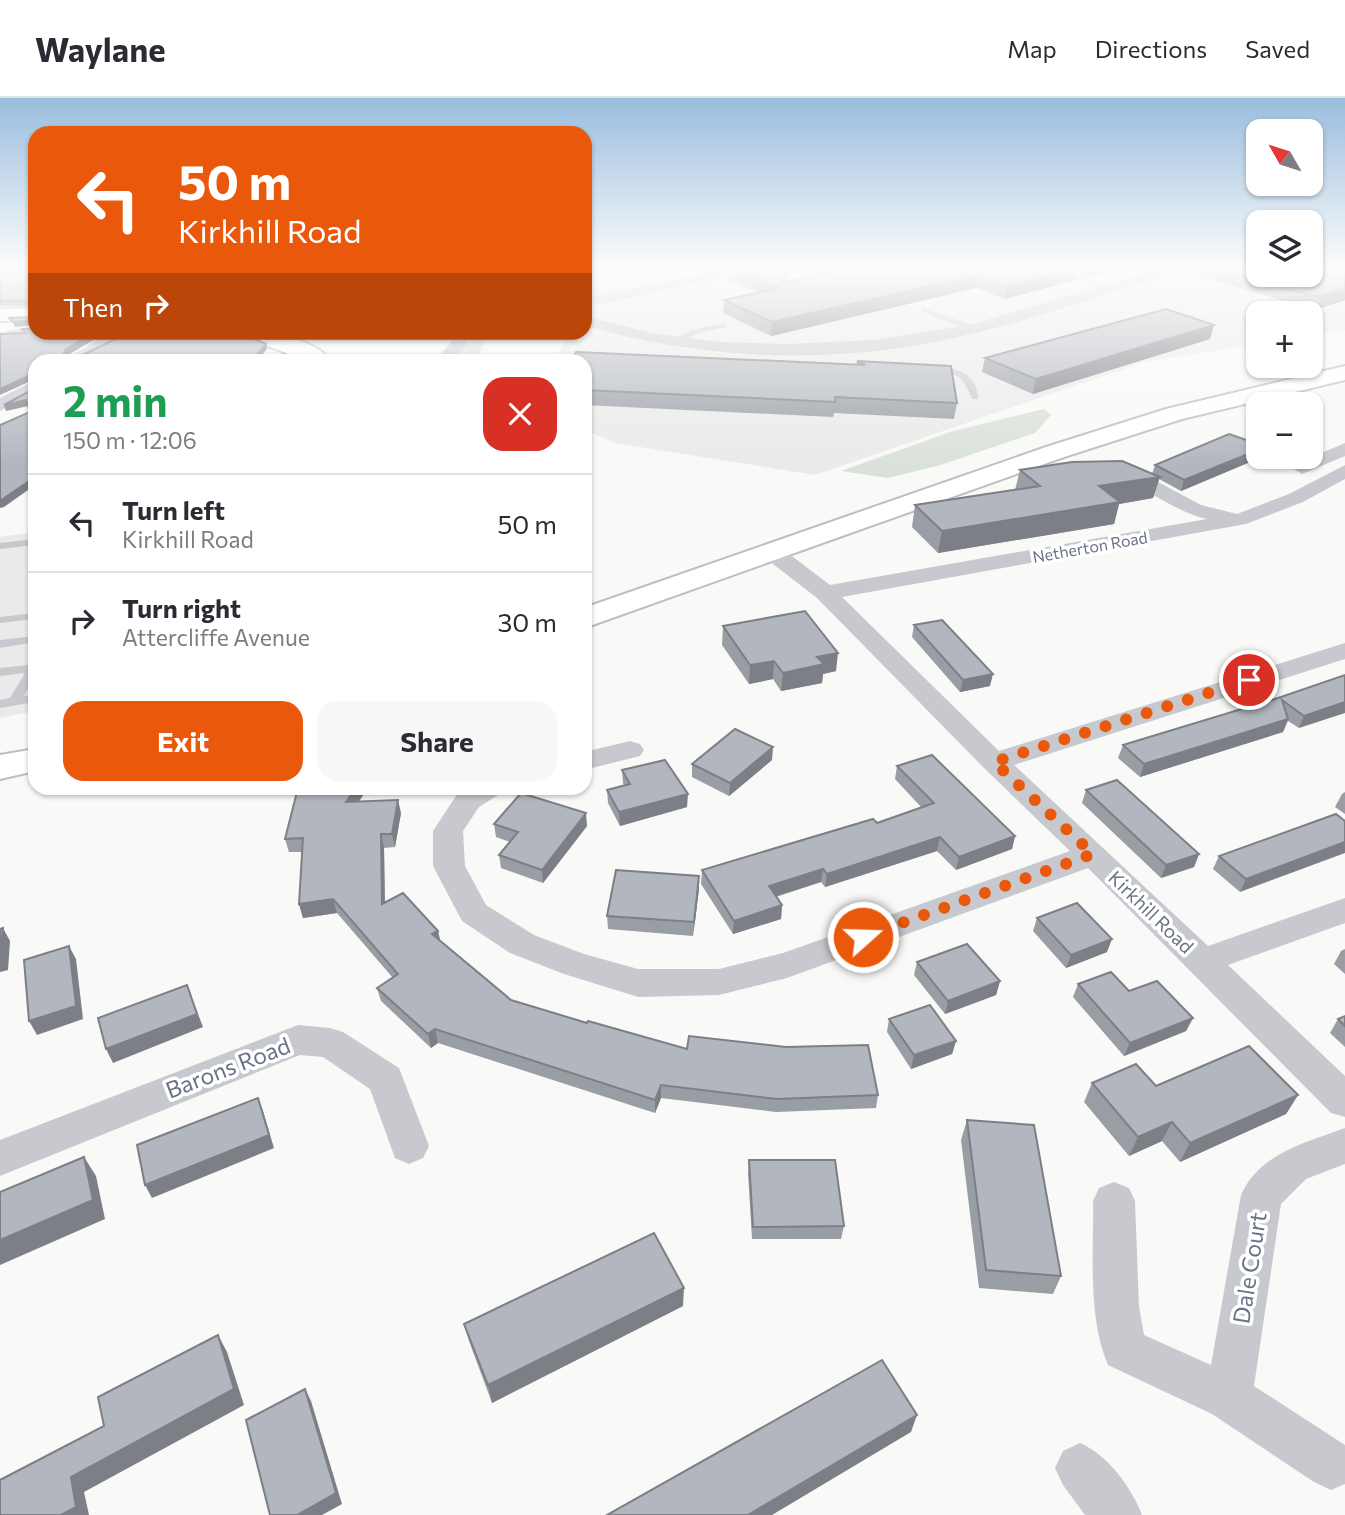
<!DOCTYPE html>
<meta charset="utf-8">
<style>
:root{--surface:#fff;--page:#f7f7f7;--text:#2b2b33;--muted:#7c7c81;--line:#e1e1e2;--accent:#ea580c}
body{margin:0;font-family:Commissioner,sans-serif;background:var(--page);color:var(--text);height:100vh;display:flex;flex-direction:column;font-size:26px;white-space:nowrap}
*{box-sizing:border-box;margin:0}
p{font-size:23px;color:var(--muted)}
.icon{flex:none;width:38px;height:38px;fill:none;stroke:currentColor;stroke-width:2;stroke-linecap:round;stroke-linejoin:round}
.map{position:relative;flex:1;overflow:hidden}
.side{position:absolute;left:28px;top:256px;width:564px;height:441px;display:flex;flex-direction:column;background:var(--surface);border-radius:21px;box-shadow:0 2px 5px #0004}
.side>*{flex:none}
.top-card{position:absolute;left:28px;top:28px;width:564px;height:214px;border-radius:21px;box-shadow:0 2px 5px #0004;background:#ea580c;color:#fff;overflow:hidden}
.needle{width:46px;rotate:309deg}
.fabs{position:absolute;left:1246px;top:21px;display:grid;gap:14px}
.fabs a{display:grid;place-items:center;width:77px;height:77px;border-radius:14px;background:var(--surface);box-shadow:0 2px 5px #0004;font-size:35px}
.pin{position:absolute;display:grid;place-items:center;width:60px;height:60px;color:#fff;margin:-30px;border:4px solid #fff;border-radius:50%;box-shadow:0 2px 7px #0007}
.me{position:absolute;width:77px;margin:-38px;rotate:70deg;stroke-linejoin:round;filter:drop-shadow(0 0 5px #0008)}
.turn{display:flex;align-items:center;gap:24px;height:147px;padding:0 35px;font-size:32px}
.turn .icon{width:91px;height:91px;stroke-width:2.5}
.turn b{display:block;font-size:49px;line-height:60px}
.then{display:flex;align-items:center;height:66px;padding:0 35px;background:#0003;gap:14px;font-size:26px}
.round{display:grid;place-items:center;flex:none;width:74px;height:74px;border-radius:21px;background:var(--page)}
.overview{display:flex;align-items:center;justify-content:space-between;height:119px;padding:0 35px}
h1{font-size:42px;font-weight:700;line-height:52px;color:#1e9e55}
.action{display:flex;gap:14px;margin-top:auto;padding:14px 35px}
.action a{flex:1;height:80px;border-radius:21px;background:var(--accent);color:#fff;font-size:28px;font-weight:700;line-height:80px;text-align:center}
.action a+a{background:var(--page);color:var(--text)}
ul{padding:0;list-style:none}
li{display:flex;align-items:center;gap:21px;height:98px;padding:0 35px;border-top:2px solid var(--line)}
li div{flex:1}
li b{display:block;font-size:26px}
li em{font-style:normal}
header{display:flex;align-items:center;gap:42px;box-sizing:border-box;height:98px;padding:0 35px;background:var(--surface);border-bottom:2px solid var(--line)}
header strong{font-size:33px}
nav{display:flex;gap:38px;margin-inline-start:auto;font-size:24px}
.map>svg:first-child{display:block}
</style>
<header>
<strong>Waylane</strong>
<nav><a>Map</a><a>Directions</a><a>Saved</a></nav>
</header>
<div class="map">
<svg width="1345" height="1417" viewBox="0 0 1345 1417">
<rect width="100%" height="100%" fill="#f9f9f7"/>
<g fill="#eaeaea">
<path d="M585,170H1258V177H1311L1322,170L1345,177V232L1311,238V215H1258V246L1144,264L815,377L615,345L585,332L584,262H555L567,238L561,235L584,234Z"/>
<path d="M35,434V613L0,620V439Z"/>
</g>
<g fill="#d9e1d8">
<path d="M470,235H488L479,257L474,262H450Z"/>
<path d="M1044,311L1051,317L1035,335L937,368L888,380L841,373L953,333Z"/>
</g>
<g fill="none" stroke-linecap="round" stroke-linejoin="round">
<g stroke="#bcbec4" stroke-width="4">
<g id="secondary">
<path d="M35,210V222L0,223V211Z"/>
<path d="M238,234C264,234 313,239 330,262H305L241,238Z"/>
<path d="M1345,268V282L1182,321L1064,359L584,530V510L1046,349L1166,311Z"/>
<path d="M35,651V673L0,681V657Z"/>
</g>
</g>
<g fill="#c7c9ce" fill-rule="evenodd">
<path d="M1050,170H1059L1111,190L1106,191Z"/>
<path d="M923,210L977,229L978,231L971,233L921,213Z"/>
<path d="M724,225L727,229L696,236L675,247L668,245L691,232Z"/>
<path d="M35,229V233L10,235L6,233Z"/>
<path d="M933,268C955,269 978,275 978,301H972C961,274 957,276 930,272L929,270Z"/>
<path d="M35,441V447L0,451V445Z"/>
<path d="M35,515V521L0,525V519Z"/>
<path d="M35,538V544L0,550V542Z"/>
<path d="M35,554V579L24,598L35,596V604L0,610V602L10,600L25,575L0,578V570L28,567L29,558Z"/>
</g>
<g fill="#c7c9ce" fill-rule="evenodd">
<path d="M0,170L35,172V180L0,177Z"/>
<path d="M732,170H759L752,174L584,209V200Z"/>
<path d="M1162,170H1184L1182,173C1107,195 1034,222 958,239C837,267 703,263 584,227V218L652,235L720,244L788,246L873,242L970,227Z"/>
<path d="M103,234H152C143,242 131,238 120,242C96,251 96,262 67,262L69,259L105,238Z"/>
<path d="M451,234H467L466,247L451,262H434L450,246Z"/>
<path d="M35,282V294L0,313V300Z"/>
<path d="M1345,345V358L1302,376L1292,370L1295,366Z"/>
<path d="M1345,367V381L1303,404L1246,426L842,499L999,653L1345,545V561L1014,667L1208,848L1345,800V825L1228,867L1345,978V1019L1331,1015L1088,770L787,880L719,897L638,899L564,876L510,855L462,823L433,768V733L458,695L467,690H502L498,697L479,709L463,733L465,768L486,807L534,837L584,856L638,871H719L783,855L1070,753L984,670L817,500L764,459L761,454L764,449H780L830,487L1207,421C1180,415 1160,399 1135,388C1127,383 1116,384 1110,376L1113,372L1120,370L1147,378L1201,407L1237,416L1289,396Z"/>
<path d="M630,643L640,646L644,652L640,658L584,672V654Z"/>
<path d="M298,927L330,930L343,934L399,970L429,1048L423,1060L409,1066L395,1060L370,991L323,959L300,957L0,1078V1042Z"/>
<path d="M1345,1030V1066L1306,1081L1281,1106L1254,1288L1345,1347V1386L1331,1392L1314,1384L1212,1316L1108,1267C1087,1217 1094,1156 1093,1103L1099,1090L1114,1084L1129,1090L1135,1103L1139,1208L1144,1237L1211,1267L1241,1097C1260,1055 1305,1045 1345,1030Z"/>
<path d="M1080,1345C1108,1357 1131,1389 1142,1417H1085L1063,1387L1055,1370L1063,1353Z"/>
</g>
<use href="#secondary" fill="#fff" fill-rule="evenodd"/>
</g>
<g fill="#999da4">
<path d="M729,170H791L786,184L849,170H1123L1089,179L1077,174L1076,182L1005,201L976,190L771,238L723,215L724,202L758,194L729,182Z"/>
<path d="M1200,170H1345V202L1318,211H1310L1197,177Z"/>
<path d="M0,175L33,178L35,208H0Z"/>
<path d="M1210,241L1033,296L982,274L985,260Z"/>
<path d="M584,262L856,267L857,263L957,305L954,321L834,315L833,319L584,307Z"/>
<path d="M1262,359L1181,393L1159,381L1153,400L1119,406L1114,426L938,455L912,429L915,407L1015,392L1020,372L1152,376L1155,367Z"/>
<path d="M914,527L990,588L960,594L912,539Z"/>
<path d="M723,528L836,573L823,576L822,585L781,593L773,581L749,586L722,547Z"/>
<path d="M1345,577L1299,630L1288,623L1283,634L1140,679L1118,660L1123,647L1278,600Z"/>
<path d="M772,662L729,698L692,679V666Z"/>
<path d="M897,668L1015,738L1012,751L956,772L937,753L825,789L821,784L776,799L782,807L781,821L733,836L701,786L702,772L877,725L922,710L895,681Z"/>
<path d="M622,672L687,709L620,728L608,705L607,692L624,687L623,685Z"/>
<path d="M1086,692L1199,756L1194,769L1161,780L1082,705Z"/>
<path d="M1345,694V716L1335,709L1342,696Z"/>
<path d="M358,704L401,715L395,749L384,750L385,805L438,833L440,843L511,902L587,925L687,951L878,997L876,1010L776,1014L661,1000L655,1015L438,945L431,950L381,903L377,890L393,880L337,815L303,820L299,806L302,754H289L285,741Z"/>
<path d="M1336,716L1240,794L1213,771L1219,758Z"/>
<path d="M494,726L587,728L543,785L501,770L499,757L510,744L496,739Z"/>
<path d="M699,778V791L693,838L608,831L607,818Z"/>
<path d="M1037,820L1107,854L1066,870L1033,833Z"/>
<path d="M1345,851V876L1334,866L1341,853Z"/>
<path d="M917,864L1000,883L996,897L945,916L914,877Z"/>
<path d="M1078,886L1129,893L1193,920L1186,933L1124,958L1073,899Z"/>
<path d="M1345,918V949L1330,935L1338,921Z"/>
<path d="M889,921L956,943L952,956L911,971L887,934Z"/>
<path d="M1092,985L1156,988L1298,997L1286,1016L1180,1064L1162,1043L1129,1058L1084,1004Z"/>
<path d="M967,1022L1061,1178L1053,1196L979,1190L961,1042Z"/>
<path d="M749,1062L844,1128L841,1141H752L748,1075Z"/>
<path d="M683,1208L492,1305L469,1243L464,1226Z"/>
</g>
<g fill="#7d7f86">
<path d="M787,170H791L781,198L782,185Z"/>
<path d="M1078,170L1076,182L1005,201L1007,188Z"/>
<path d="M1091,170H1123L1089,179Z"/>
<path d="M978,177L976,190L771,238L772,224Z"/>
<path d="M1345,190V202L1318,211L1323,198Z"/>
<path d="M35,222V227L15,229L13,224Z"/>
<path d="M1214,227L1210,241L1033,296L1036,281Z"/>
<path d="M95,234H102V237L68,257L64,262L63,257L66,251Z"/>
<path d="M266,246L267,251L258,262H252Z"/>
<path d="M35,275V281L0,297V291Z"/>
<path d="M26,302L28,308L6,313L4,307Z"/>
<path d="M1258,352V359H1262L1181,393L1184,382Z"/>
<path d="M35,379V387L4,409L0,410V403Z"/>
<path d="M1160,379L1153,400L1119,406L1114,426L938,455L942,433L1099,388Z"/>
<path d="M838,555L836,573L823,576L822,585L781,593L783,575L817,559Z"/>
<path d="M774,563L773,581L749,586L750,567Z"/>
<path d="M993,576L990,588L960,594L963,582Z"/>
<path d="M1345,604V615L1299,630L1304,618Z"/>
<path d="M1288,621L1283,634L1140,679L1144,666Z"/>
<path d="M773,649L772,662L729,698L730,685Z"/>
<path d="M356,690H368L350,717L346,704Z"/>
<path d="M688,696L687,709L620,728L619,714Z"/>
<path d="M398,702L401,715L395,749L392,736Z"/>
<path d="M586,715L587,728L543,785L542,772Z"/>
<path d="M381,736L384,750L385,820L382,806Z"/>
<path d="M1015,738L1012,751L956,772L959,759Z"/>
<path d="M940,739L937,753L825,789L827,776Z"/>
<path d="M1345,744V755L1240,794L1246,781Z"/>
<path d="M1199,756L1194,769L1161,780L1166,767Z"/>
<path d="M823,771L821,784L767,801L769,788Z"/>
<path d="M699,778V791L693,838L694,824Z"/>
<path d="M333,801L337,815L303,820L299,806Z"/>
<path d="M782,807L781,821L733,836L734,823Z"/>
<path d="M3,830L10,843L8,872L0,874V859Z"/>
<path d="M438,833L441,846L432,836Z"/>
<path d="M1112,841L1107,854L1066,870L1071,857Z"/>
<path d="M69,848L76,861L83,921L37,937L29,923Z"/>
<path d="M1000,883L996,897L945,916L948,903Z"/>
<path d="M187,887L203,929L113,965L106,951Z"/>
<path d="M1193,920L1186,933L1124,958L1130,945Z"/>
<path d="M435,931L438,945L431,950L428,936Z"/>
<path d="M956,943L952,956L911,971L914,957Z"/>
<path d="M661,987V1000L655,1015V1002Z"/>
<path d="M1298,997L1286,1016L1180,1064L1190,1045Z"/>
<path d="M258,1000L263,1013L274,1050L152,1100L145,1087Z"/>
<path d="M1172,1024L1162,1043L1129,1058L1138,1039Z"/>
<path d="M84,1059L96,1078L105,1121L0,1167V1142Z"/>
<path d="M684,1190L683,1208L492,1305L488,1287Z"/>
<path d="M218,1237L227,1254L244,1307L84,1394L89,1417H61L71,1379Z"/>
<path d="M305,1291L311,1303L342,1406L322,1417H297Z"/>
<path d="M917,1317L911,1334L772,1417H748Z"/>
</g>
<g fill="#b2b6bf" stroke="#7d7f86" stroke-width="2">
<path d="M732,170H787L782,185L849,170H1077L1007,188L978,177L772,224L724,202L779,190Z"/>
<path d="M1219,170H1258V177H1311V170H1345V190L1323,198H1314Z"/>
<path d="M0,175L33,178L35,176V203H0Z"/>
<path d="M1166,211L1214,227L1036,281L985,260Z"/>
<path d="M35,219V224V222L13,224L9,220Z"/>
<path d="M35,230V234H95L66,251L63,257L65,259L83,257L119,239L146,234H238L266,246L252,262H35V275L0,291V236L26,235L22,231Z"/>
<path d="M576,254L865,267L857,263L951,268L957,305L835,299V304L584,292V262H572Z"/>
<path d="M284,256L290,262H281Z"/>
<path d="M35,276V379L0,403V327L30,314L26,302L4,307L34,291Z"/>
<path d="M1229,336L1258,346V352L1184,382L1155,367Z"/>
<path d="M1122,363L1160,379L1099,388L1120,404L942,433L915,407L1040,388L1020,372L1072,364Z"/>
<path d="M805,513L838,555L817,559L824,566L783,575L774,563L750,567L723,528Z"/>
<path d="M942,522L993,576L963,582L914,527Z"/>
<path d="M1345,577V604L1304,618L1282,602L1288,621L1144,666L1123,647L1278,600Z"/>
<path d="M735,631L773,649L730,685L692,666Z"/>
<path d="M932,657L1015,738L959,759L940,739L827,776L823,771L769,788L782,807L734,823L702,772L873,721L877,725L934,705L897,668Z"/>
<path d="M665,662L688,696L619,714L607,692L630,686L622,672Z"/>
<path d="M1117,682L1199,756L1166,767L1086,692Z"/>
<path d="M298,690H356L346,704L398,702L392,736H381L382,806L403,795L438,833L432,836L511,902L587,925L588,923L687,951L689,938L786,949L868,947L878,997L777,1001L661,987L655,1002L435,931L428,936L377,890L398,876L333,801L299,806L303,740L285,741Z"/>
<path d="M521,695L586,715L542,772L499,757L518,734L494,726Z"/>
<path d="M1336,716L1345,723V744L1246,781L1219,758Z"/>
<path d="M616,772L699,778L694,824L607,818Z"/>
<path d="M1077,805L1112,841L1071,857L1037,820Z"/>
<path d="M3,830L0,858V859V831Z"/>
<path d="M967,846L1000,883L948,903L917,864Z"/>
<path d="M69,848L76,908L29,923L24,862Z"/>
<path d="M1111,874L1129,893L1157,883L1193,920L1130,945L1078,886Z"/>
<path d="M187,887L197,916L106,951L98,920Z"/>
<path d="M930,907L956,943L914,957L889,921Z"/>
<path d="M1345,918V928L1338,921Z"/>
<path d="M1249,948L1298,997L1190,1045L1172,1024L1138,1039L1092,985L1136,966L1156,988Z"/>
<path d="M258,1000L269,1037L145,1087L137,1047Z"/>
<path d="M967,1022L1034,1027L1061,1178L986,1172Z"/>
<path d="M84,1059L93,1102L0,1142V1094Z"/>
<path d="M749,1062H835L844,1128L753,1129Z"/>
<path d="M654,1135L684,1190L488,1287L464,1226Z"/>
<path d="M218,1237L234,1291L71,1379L76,1409L61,1417H0V1382L104,1328L98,1299Z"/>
<path d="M882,1262L917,1317L748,1417H607Z"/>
<path d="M305,1291L336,1395L297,1417H270L246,1322Z"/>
</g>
<linearGradient id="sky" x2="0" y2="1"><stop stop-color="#99bdde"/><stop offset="0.46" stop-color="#fcfcfb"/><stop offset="1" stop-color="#fcfcfb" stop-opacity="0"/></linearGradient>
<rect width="1345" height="368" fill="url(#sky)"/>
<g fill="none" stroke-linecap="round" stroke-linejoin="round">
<path stroke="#ea580c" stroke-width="12" stroke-dasharray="0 21.6" d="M863,839L1093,756L994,664L1249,582"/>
</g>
<g text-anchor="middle" stroke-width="7" stroke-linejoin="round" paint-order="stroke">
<g font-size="16" fill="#687288" stroke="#fff">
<text transform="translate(1090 449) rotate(-10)" y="6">Netherton Road</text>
</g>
<g font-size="19" fill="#687288" stroke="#fff">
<text transform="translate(1151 814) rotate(44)" y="7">Kirkhill Road</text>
</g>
<g font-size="23" fill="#687288" stroke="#fff">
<text transform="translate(228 970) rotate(-21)" y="8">Barons Road</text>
<text transform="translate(1250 1170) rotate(-81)" y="8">Dale Court</text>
</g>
</g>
</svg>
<div class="fabs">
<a><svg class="needle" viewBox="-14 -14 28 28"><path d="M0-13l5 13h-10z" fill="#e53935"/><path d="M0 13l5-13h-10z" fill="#7c7c81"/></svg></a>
<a><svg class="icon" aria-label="layers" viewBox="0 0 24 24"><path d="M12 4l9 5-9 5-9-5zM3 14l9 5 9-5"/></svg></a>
<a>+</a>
<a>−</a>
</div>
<div class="pin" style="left:1249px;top:582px;background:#d93025"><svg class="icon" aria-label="arrive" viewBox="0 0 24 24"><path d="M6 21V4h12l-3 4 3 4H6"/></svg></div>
<svg class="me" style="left:863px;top:839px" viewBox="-20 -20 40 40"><circle r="17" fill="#ea580c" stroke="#fff" stroke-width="3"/><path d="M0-11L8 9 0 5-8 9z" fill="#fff"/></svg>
<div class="top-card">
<div class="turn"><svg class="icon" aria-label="left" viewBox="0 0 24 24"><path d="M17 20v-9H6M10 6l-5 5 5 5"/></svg><div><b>50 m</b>Kirkhill Road</div></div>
<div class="then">Then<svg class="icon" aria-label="right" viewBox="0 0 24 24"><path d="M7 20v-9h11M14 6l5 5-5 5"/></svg></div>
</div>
<section class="side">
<div class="overview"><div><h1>2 min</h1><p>150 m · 12:06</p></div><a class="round" style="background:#d93025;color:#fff"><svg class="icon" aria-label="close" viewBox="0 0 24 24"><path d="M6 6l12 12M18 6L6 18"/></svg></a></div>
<ul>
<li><svg class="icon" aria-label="left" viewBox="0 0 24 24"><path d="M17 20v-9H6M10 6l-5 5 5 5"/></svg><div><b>Turn left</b><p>Kirkhill Road</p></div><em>50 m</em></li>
<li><svg class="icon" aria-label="right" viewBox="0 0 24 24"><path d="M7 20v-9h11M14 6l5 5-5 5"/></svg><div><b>Turn right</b><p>Attercliffe Avenue</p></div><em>30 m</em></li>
</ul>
<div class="action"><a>Exit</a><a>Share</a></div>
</section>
</div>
